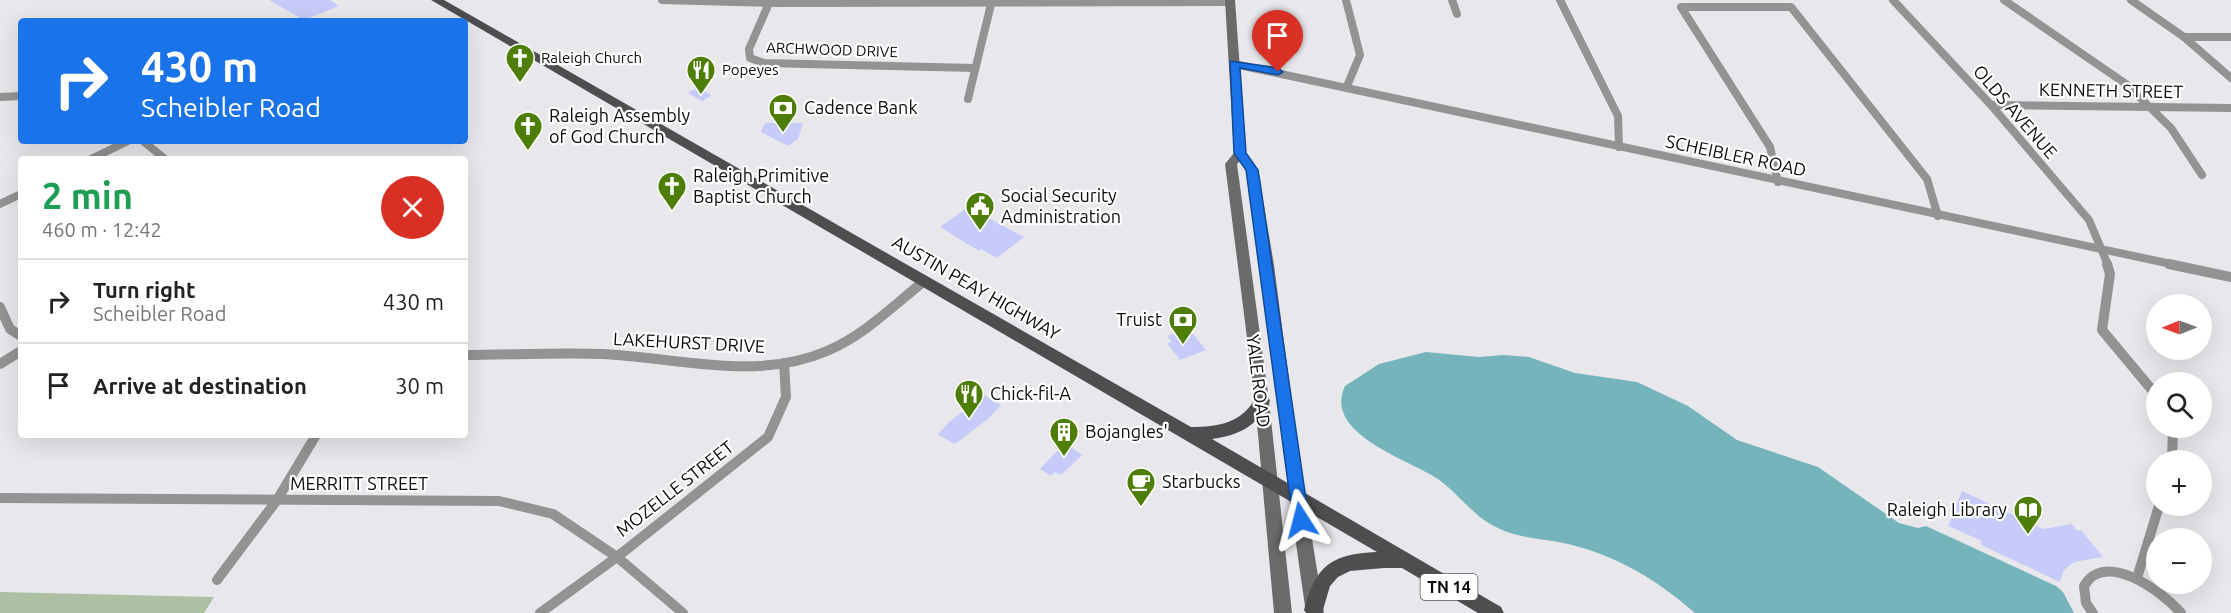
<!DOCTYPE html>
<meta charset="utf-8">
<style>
:root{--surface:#fff;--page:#f2f2f2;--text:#222;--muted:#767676;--line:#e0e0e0}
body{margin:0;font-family:Ubuntu,sans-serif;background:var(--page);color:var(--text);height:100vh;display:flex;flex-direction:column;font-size:22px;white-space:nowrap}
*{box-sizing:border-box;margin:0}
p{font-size:20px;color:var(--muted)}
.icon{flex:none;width:33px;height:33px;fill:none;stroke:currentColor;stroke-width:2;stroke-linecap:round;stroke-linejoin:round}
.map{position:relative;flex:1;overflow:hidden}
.panel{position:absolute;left:18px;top:156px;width:450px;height:282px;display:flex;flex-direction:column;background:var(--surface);border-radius:6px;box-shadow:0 6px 24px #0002}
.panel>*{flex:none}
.hud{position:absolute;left:18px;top:18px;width:450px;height:126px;border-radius:6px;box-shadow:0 6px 24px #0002;background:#1a73e8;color:#fff;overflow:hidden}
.needle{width:39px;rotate:269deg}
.buttons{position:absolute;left:2146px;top:294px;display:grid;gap:12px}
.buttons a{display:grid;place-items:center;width:66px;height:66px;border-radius:50%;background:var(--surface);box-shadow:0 6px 24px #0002;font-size:30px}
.pin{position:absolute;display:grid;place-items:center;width:51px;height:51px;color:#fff;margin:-62px -26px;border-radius:50% 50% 50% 0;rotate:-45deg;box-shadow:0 0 6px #0007}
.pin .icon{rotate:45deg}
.me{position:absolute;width:66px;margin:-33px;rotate:351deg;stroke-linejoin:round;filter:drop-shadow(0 0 4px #0008)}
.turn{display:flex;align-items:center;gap:21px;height:126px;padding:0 24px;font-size:27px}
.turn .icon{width:78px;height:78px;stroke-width:2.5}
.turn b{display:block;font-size:42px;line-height:51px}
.round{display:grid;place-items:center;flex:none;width:63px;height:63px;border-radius:32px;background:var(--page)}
.headline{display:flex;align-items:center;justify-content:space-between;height:102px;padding:0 24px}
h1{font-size:36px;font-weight:600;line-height:45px;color:#1e9e55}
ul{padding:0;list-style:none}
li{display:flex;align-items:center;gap:18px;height:84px;padding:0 24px;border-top:2px solid var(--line)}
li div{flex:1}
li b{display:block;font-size:22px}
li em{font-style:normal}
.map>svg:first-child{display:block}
</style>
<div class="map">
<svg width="2231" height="613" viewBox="0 0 2231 613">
<rect width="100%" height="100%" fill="#e8e8ec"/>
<path fill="#adc0a4" d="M0,592L214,597L204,613H0Z"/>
<path fill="#76b4bc" d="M1426,352L1479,357L1503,355L1529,357L1575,373L1637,382L1688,406L1737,440L1818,467L1899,523L1918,528L1926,526L2056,586L2063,592L2074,613H1695C1657,580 1618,556 1568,544C1543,538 1517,539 1494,526C1472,515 1458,493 1438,479C1410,460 1322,434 1345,386L1379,364Z"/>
<g fill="#c6cbf9">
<path d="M269,0H330L339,6L304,20Z"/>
<path d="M698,87L711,95V96L702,101L688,93Z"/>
<path d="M765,123H803L798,139L788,146L761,132Z"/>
<path d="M968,207L1024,237L997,258L981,249L979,251L940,227Z"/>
<path d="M1184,330L1188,335L1193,334L1206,350L1180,360L1167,343L1172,342L1167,336Z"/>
<path d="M984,395L1001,405L989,418L955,444L940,436L938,434L949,422Z"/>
<path d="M1065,443L1082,455L1061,475L1055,472L1051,476L1040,469Z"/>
<path d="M1962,491L2043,529L2072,524L2076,530H2081L2103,557L2074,562L2064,570L2060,582L1981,545L1982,541L1948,526Z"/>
</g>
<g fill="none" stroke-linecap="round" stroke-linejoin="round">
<g stroke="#939394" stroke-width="8">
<path d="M662,0L769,3L1230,2"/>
<path d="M1346,0L1360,55L1347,86"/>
<path d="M1452,0L1457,14"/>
<path d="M1560,0L1618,116L1619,147"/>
<path d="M1893,0L1991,105L2089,220L2108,265"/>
<path d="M2004,0L2126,84L2171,128L2202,175"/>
<path d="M2131,0L2184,37L2231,78"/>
<path d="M769,3L749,49L750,58L764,63L974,68"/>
<path d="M2184,37H2231"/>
<path d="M1234,64L2176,265"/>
<path d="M0,97L21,96"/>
<path d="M968,99L992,0"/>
<path d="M1991,105L2231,108"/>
<path d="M143,141L165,159"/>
<path d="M91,159L128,141"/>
<path d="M1778,182L1770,147L1681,7H1791L1927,179L1938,216"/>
<path d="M0,204L21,194"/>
</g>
<g stroke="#939394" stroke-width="10">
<path d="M2107,264L2110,274L2102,330L2157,396"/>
<path d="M2169,264L2231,277"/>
<path d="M0,307L10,329L21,336"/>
<path d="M465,355C510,355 556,352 602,354C676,357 755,382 827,351C863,336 893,306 923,282"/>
<path d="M0,364L21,351"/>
<path d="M2172,460L2173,428"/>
<path d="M0,498L499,501L553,514L617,557L683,613"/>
<path d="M2137,578L2159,506"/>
<path d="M217,580L277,500L316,435"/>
<path d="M540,613L617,557L768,437L786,397L784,363"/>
<path d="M2093,613L2086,603L2084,586C2105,549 2163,592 2181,613"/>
</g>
<path fill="#6b6a6b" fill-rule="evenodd" d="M1225,0H1235L1246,153L1258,170L1274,265L1299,458L1324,613H1306C1284,466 1268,317 1246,170L1240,161L1237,164L1269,401L1292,613H1274L1255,401L1225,164L1234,153Z"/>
<path fill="#4f4d4f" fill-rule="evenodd" d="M431,0H444L1191,427C1219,427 1242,423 1256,397H1268L1270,401C1257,426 1240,435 1212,439L1501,607L1504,613H1478L1402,568H1384L1350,571L1338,577L1330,586L1322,613H1306L1304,610C1316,566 1330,554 1377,552Z"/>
</g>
<path fill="#1a73e8" stroke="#114b97" stroke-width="1.5" d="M1230,61L1278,68L1283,72L1278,75L1240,68L1246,153L1258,170L1260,182L1309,520L1307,525H1295L1293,520L1246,170L1234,153Z"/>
<defs>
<g id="church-pin" transform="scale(1.5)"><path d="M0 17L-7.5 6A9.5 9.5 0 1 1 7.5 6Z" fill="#4f7e08" stroke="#fff"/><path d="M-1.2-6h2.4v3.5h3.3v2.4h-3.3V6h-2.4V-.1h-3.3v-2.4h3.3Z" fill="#fff"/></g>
<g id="restaurant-pin" transform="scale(1.5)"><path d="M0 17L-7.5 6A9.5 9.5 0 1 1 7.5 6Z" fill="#4f7e08" stroke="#fff"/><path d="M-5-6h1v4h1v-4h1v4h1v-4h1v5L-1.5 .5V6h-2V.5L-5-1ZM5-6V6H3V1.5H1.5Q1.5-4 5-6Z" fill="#fff"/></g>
<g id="bank-pin" transform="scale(1.5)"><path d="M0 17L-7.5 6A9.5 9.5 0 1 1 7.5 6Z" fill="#4f7e08" stroke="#fff"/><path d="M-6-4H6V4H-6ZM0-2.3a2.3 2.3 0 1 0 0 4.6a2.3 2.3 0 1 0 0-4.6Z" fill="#fff"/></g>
<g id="civic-pin" transform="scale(1.5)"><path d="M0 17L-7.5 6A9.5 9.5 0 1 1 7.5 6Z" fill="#4f7e08" stroke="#fff"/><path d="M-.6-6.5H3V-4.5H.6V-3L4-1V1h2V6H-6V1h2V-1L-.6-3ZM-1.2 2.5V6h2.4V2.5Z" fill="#fff"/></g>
<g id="building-pin" transform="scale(1.5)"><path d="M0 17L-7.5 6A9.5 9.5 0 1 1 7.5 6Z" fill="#4f7e08" stroke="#fff"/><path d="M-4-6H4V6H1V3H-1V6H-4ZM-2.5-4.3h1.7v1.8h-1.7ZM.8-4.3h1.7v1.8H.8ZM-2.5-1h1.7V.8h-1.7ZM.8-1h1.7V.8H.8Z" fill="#fff"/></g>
<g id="cafe-pin" transform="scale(1.5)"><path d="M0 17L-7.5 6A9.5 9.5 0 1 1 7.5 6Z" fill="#4f7e08" stroke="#fff"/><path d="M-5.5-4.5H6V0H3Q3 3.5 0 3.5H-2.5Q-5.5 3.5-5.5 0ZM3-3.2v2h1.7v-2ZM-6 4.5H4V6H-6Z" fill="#fff"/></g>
<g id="library-pin" transform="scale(1.5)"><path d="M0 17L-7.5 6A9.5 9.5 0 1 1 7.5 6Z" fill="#4f7e08" stroke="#fff"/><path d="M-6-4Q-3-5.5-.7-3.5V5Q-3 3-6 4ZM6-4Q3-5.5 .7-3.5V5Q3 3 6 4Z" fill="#fff"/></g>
</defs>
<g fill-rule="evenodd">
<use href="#church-pin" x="520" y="58"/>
<use href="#restaurant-pin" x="701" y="70"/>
<use href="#bank-pin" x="783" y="108"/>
<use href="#church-pin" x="528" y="126"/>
<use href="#church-pin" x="672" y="186"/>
<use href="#civic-pin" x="980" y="206"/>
<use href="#bank-pin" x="1183" y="320"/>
<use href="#restaurant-pin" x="969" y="394"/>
<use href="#building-pin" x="1064" y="432"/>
<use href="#cafe-pin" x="1141" y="482"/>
<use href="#library-pin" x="2028" y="510"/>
</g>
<g text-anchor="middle" stroke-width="4.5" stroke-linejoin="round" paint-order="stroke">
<g font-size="15" fill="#0b0c0d" stroke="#fff">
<text transform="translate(832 50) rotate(2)" y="5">ARCHWOOD DRIVE</text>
</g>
<g font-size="15" fill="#0b0c0d" stroke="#fff" text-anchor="start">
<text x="541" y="63">Raleigh Church</text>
<text x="722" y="75">Popeyes</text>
</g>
<rect fill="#fff" stroke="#545556" stroke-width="1.5" x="1420.5" y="574" width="57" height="26" rx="4.5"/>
<g font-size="16" font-weight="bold" fill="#0b0c0d">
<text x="1449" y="593">TN 14</text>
</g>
<g font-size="18" fill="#0b0c0d" stroke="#fff">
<text transform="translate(2111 91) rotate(1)" y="6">KENNETH STREET</text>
<text transform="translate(2015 112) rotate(49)" y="6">OLDS AVENUE</text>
<text transform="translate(1736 156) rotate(12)" y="6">SCHEIBLER ROAD</text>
<text transform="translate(976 288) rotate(30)" y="6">AUSTIN PEAY HIGHWAY</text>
<text transform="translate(689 343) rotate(3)" y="6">LAKEHURST DRIVE</text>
<text transform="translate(1258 381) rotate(83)" y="6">YALE ROAD</text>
<text x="359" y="490">MERRITT STREET</text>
<text transform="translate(675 489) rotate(-38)" y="6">MOZELLE STREET</text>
</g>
<g font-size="18" fill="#0b0c0d" stroke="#fff" text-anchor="start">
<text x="804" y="114">Cadence Bank</text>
<text x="549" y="122">Raleigh Assembly<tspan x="549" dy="21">of God Church</tspan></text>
<text x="693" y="182">Raleigh Primitive<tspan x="693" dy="21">Baptist Church</tspan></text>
<text x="1001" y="202">Social Security<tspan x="1001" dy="21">Administration</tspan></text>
<text x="1162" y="326" text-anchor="end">Truist</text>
<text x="990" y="400">Chick-fil-A</text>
<text x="1085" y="438">Bojangles'</text>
<text x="1162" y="488">Starbucks</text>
<text x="2007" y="516" text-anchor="end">Raleigh Library</text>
</g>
</g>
</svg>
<div class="buttons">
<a><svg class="needle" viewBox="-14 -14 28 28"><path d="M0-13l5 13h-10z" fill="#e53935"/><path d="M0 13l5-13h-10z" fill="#767676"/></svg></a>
<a><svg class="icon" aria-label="search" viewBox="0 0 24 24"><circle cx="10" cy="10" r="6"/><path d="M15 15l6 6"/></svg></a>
<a>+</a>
<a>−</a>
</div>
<div class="pin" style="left:1278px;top:72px;background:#d93025"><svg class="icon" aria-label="arrive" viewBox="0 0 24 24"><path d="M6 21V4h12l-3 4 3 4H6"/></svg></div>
<svg class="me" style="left:1301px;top:520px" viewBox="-20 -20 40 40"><path d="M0-17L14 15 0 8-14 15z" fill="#1a73e8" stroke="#fff" stroke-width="4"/></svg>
<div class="hud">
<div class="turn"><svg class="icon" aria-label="right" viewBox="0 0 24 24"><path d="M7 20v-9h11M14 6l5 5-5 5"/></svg><div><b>430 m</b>Scheibler Road</div></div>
</div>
<section class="panel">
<div class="headline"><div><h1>2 min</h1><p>460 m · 12:42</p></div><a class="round" style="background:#d93025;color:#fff"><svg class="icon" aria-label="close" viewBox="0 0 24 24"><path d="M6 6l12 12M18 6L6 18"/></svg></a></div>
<ul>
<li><svg class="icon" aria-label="right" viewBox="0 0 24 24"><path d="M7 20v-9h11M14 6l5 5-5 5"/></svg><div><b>Turn right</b><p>Scheibler Road</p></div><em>430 m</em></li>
<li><svg class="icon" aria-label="arrive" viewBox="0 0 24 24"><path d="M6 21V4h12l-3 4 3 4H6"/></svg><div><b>Arrive at destination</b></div><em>30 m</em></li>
</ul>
</section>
</div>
